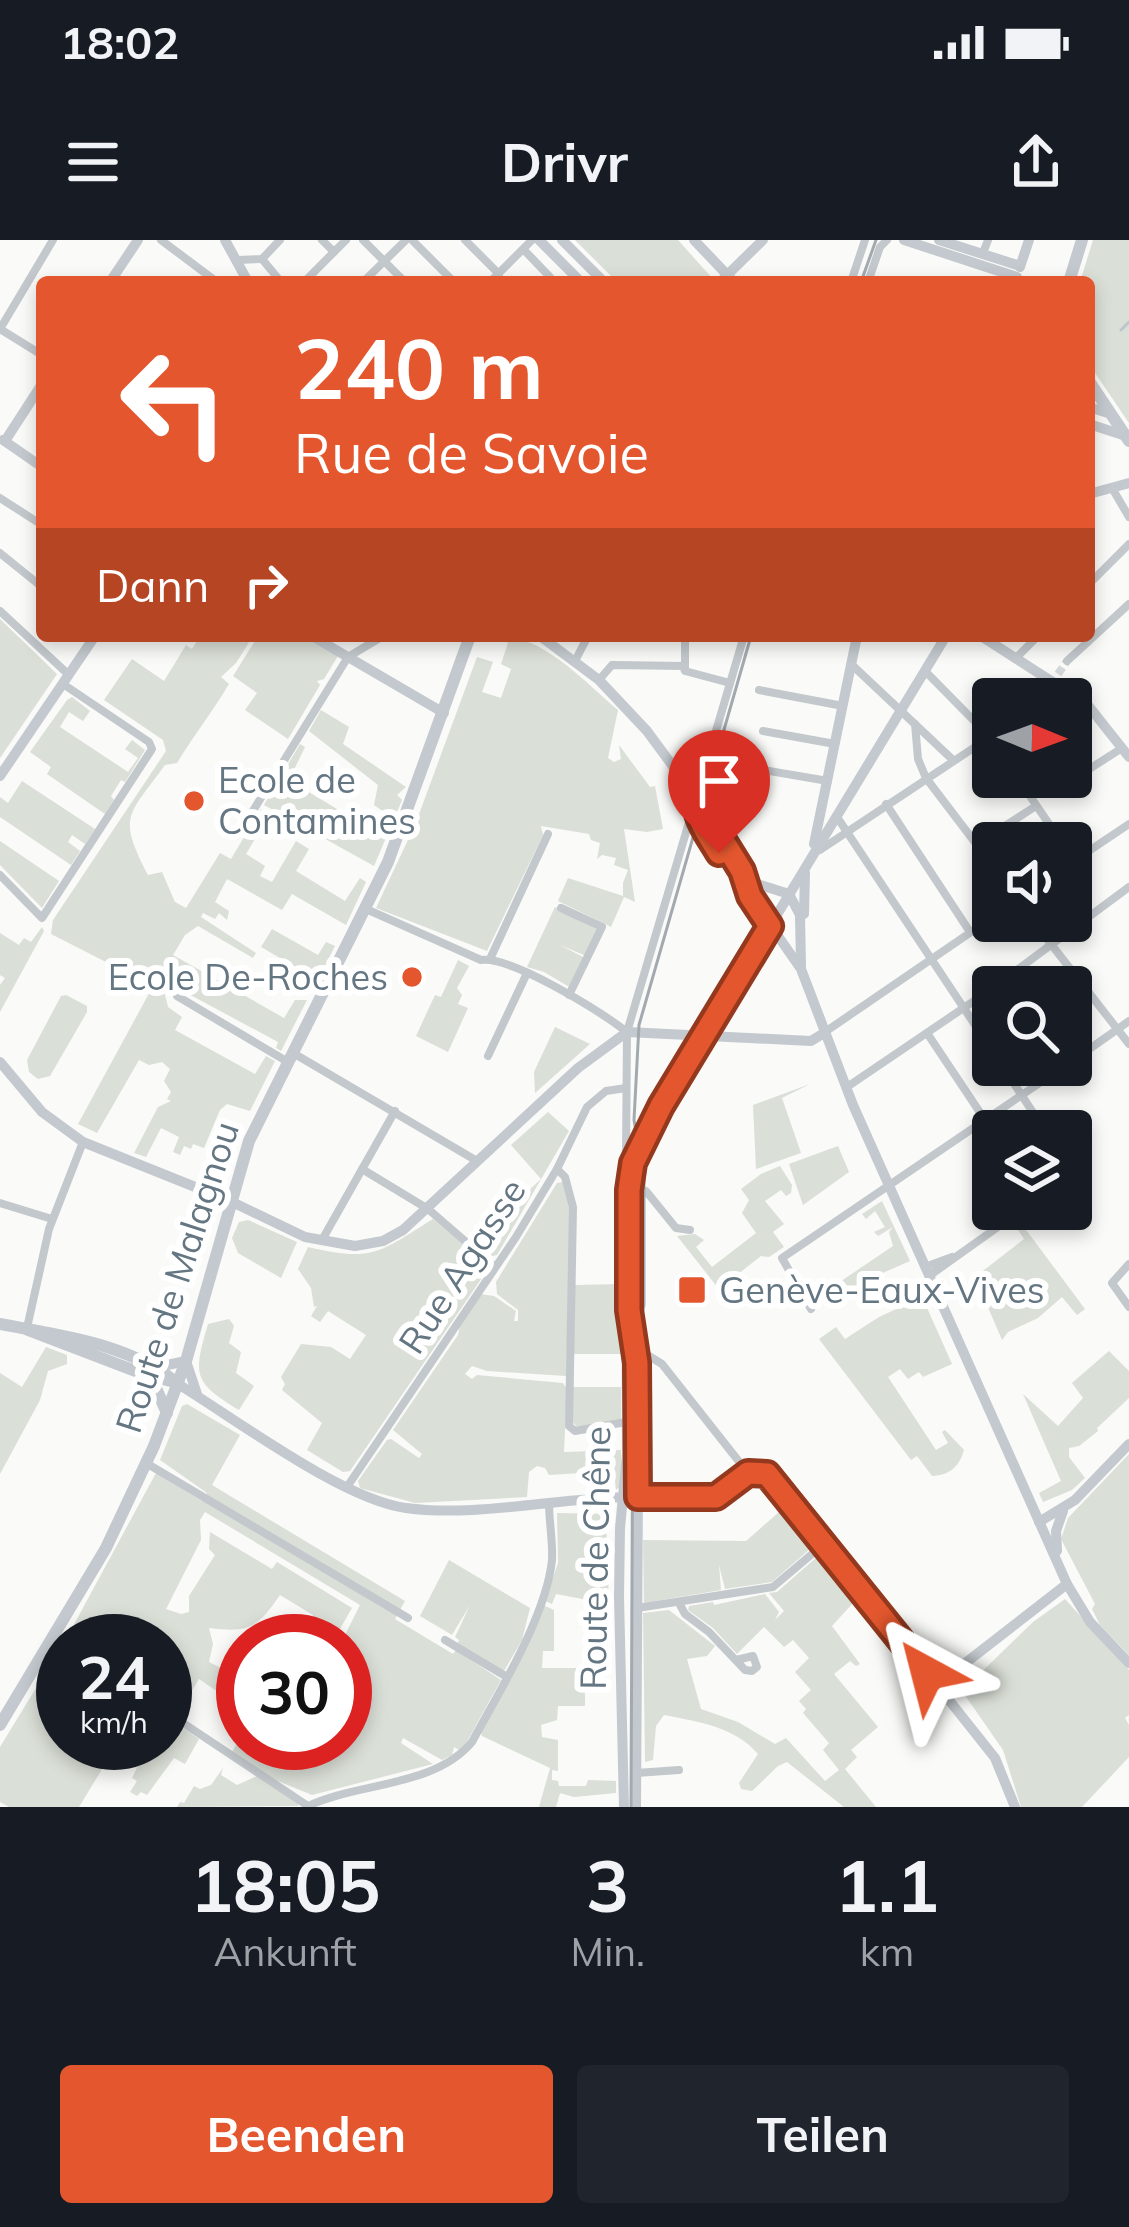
<!DOCTYPE html>
<html lang="de">
<meta charset="utf-8">
<style>
:root{--surface:#171b24;--page:#20242c;--text:#f1f3f6;--muted:#9ea1a6;--accent:#e4572e}
body{margin:0;font-family:Mulish,sans-serif;background:var(--page);color:var(--text);height:100vh;display:flex;flex-direction:column;font-size:45px;white-space:nowrap}
*{box-sizing:border-box;margin:0}
p{font-size:39px;color:var(--muted)}
.icon{flex:none;width:66px;height:66px;fill:none;stroke:currentColor;stroke-width:2;stroke-linecap:round;stroke-linejoin:round}
.map{position:relative;height:1567px;overflow:hidden}
.side{display:flex;flex-direction:column;background:var(--surface);flex:1}
.side>*{flex:none}
.top-card{position:absolute;left:36px;top:36px;width:1059px;height:366px;border-radius:12px;box-shadow:0 6px 18px #0003;background:#e4572e;color:#fff;overflow:hidden}
.needle{width:78px;rotate:91deg}
.fabs{position:absolute;left:972px;top:438px;display:grid;gap:24px}
.fabs a{display:grid;place-items:center;width:120px;height:120px;border-radius:12px;background:var(--surface);box-shadow:0 6px 18px #0003;font-size:60px}
.speed{position:absolute;left:36px;top:1374px;display:flex;gap:24px;font-size:60px;font-weight:700;text-align:center}
.speed>*{display:grid;place-content:center;width:156px;height:156px;border-radius:50%;background:var(--surface);box-shadow:0 6px 18px #0003;line-height:1}
.speed small{font-size:30px;font-weight:400}
.speed .limit{border:18px solid #d22;background:#fff;color:#111}
.pin{position:absolute;display:grid;place-items:center;width:102px;height:102px;color:#fff;margin:-123px -51px;border-radius:50% 50% 50% 0;rotate:-45deg;box-shadow:0 0 12px #0007}
.pin .icon{rotate:45deg}
.me{position:absolute;width:132px;margin:-66px;rotate:322deg;stroke-linejoin:round;filter:drop-shadow(0 0 9px #0008)}
.turn{display:flex;align-items:center;gap:42px;height:252px;padding:0 60px;font-size:54px}
.turn .icon{width:156px;height:156px;stroke-width:2.5}
.turn b{display:block;font-size:84px;line-height:102px}
.then{display:flex;align-items:center;height:114px;padding:0 60px;background:#0003;gap:24px;font-size:45px}
.eta{display:flex;justify-content:space-evenly;align-items:center;height:204px;text-align:center}
.eta b{font-size:72px;font-weight:700;line-height:84px}
.button{display:flex;gap:24px;margin-top:auto;padding:24px 60px}
.button a{flex:1;height:138px;border-radius:12px;background:var(--accent);color:#fff;font-size:48px;font-weight:700;line-height:138px;text-align:center}
.button a+a{background:var(--page);color:var(--text)}
.status{display:flex;justify-content:space-between;align-items:center;height:84px;padding:0 60px;background:var(--surface);direction:ltr}
.status svg{height:33px;fill:currentColor}
header{display:flex;justify-content:space-between;align-items:center;height:156px;padding:0 60px;background:var(--surface);font-size:54px;font-weight:700}
.map>svg:first-child{display:block}
</style>
<div class="status"><b>18:02</b><svg viewBox="0 0 49 12"><path d="M0 12V9h3v3zM5 12V6h3v6zM10 12V3h3v9zM15 12V0h3v12zM26 1h20v11H26zM47 4h2v5h-2z"/></svg></div>
<header><svg class="icon" aria-label="menu" viewBox="0 0 24 24"><path d="M4 6h16M4 12h16M4 18h16"/></svg>Drivr<svg class="icon" aria-label="share" viewBox="0 0 24 24"><path d="M12 15V3M7 8l5-5 5 5M5 13v7h14v-7"/></svg></header>
<div class="map">
<svg width="1129" height="1567" viewBox="0 0 1129 1567">
<rect width="100%" height="100%" fill="#fafaf8"/>
<g fill="#dadfd7">
<path d="M575,0H678L712,38L710,42H617Z"/>
<path d="M1093,0H1129V183L1089,124V42H1080Z"/>
<path d="M0,379L57,434L0,518Z"/>
<path d="M200,396H253L236,423L221,437L229,444C213,471 194,495 177,523L165,525C128,576 117,576 148,635L162,632L175,662L186,668L220,613L231,619L261,569L288,587L286,590L267,579L246,614L265,626L260,636L272,642L296,601L309,609L296,631L345,661L360,638L366,642L346,685L292,654L282,670L227,639L215,662L229,671L227,680L219,673L215,679L203,673L201,677L256,713L253,718L198,686L185,695L173,715L284,778L295,760H307L281,811L276,808L278,802L170,744L165,755L168,767L182,777L175,790L255,834L266,816L275,821L250,871L227,864L220,870L204,908L193,904L191,909L184,906L180,915L173,912L179,897L161,888L146,917L134,913L158,867L171,861L167,859L171,852L164,841L170,829L162,822L149,825L139,820L97,893L78,884L153,746L51,694L53,680L166,511L163,500L104,460L132,419L164,441L186,405L192,409Z"/>
<path d="M258,396H305L338,416L324,439L317,441L320,445L288,499L245,470L257,453L233,436Z"/>
<path d="M501,396C544,396 587,444 618,470L608,518L614,522L621,519L619,505L650,547L655,546L663,589L647,592L624,589L635,662L624,657L611,687L558,661L568,638L623,656V643L628,630L614,625L616,618L602,615L597,619L600,603L591,600L589,594L541,586L543,595L487,711L376,668L415,585L477,417L493,422L482,452L501,458L511,429L501,424L508,403Z"/>
<path d="M72,457L90,471L83,481L69,472L60,487L128,532L138,518L125,509L132,500L145,510L125,542L121,540L111,556L114,560L105,574L47,534L51,527L30,512L67,460Z"/>
<path d="M321,470L349,487L343,504L406,547L397,555L402,560L374,626L264,565L300,504L305,507L289,540L375,592L387,574L374,565L378,545L309,491Z"/>
<path d="M22,541L95,589L85,604L72,595L68,602L80,611L71,625L0,577V557L8,563Z"/>
<path d="M0,601L59,641L42,668L0,625Z"/>
<path d="M555,667L598,690L586,716L560,705L585,718L571,748L544,732L527,727Z"/>
<path d="M42,687L44,691L0,772V745L5,738L0,735V693L19,705L24,698L31,702Z"/>
<path d="M272,689L318,715L326,702L335,706L318,740L261,707Z"/>
<path d="M458,720L469,726L457,748L462,755L458,764L468,768L448,812L416,796L435,755L441,757Z"/>
<path d="M66,755L87,766V772L50,836L38,839L29,832L27,820L61,756Z"/>
<path d="M555,787L590,804L535,853L534,832Z"/>
<path d="M810,844L782,858L801,913L756,929L753,865Z"/>
<path d="M548,872L569,891L497,1015L488,1017L472,1003L541,939L511,905Z"/>
<path d="M838,906L849,932L803,965L789,924Z"/>
<path d="M780,926L792,945L791,953L786,956L781,950L765,961L784,984L773,992L784,1007L769,1017L761,1016L719,1049L677,996L695,994L704,1000L696,1007L712,1027L756,993L742,973L749,960L741,949L761,934Z"/>
<path d="M563,942L572,974L566,1136L487,1131L472,1126L465,1134L472,1139L477,1135L563,1143L567,1149L564,1212L621,1210V1246L616,1250L614,1231L549,1235L545,1228L537,1226L529,1232L527,1257L415,1263L360,1248L358,1241L387,1200L391,1199L419,1218L422,1214L393,1190L458,1095L461,1081L480,1054L494,1056L516,1071L514,1081H518V1070L497,1054L496,1042L557,943Z"/>
<path d="M882,961L910,1021L869,1039L829,1065L822,1054L893,1006L889,992L893,987L878,996L874,992L885,987L875,971L866,979L862,974Z"/>
<path d="M433,979L488,1025V1029L350,1231L343,1232L307,1210L322,1183L282,1150L285,1144L281,1137L301,1104L331,1107L350,1119L366,1095L328,1071L320,1082L311,1076L317,1066L314,1067L311,1048L298,1029L308,1007C374,1023 381,1011 433,979Z"/>
<path d="M248,980L297,1002L281,1038L238,1013L232,998L239,982Z"/>
<path d="M1021,983L1085,1069L1077,1075L1062,1057L1038,1078L1008,1092L1002,1100L975,1037L1024,999L1016,987Z"/>
<path d="M921,1041L924,1061L952,1124L923,1137L919,1132L908,1139L900,1129L888,1137L936,1210L948,1203L942,1192L945,1190L964,1210C959,1227 950,1235 932,1236L917,1216L911,1220L819,1099L836,1087L845,1099L879,1077L916,1060L911,1046Z"/>
<path d="M620,1044L621,1114H573L575,1045Z"/>
<path d="M229,1079L234,1086L229,1103L241,1112L236,1133L254,1146L239,1170C193,1142 193,1135 208,1084Z"/>
<path d="M46,1107L67,1115V1124L48,1131L40,1160L0,1234V1133L22,1147Z"/>
<path d="M1109,1111L1129,1131V1158L1097,1188L1098,1191L1079,1206L1069,1208V1217L1085,1238L1072,1250L1043,1262L1039,1253L1061,1241L1023,1154L1058,1186L1083,1158L1072,1143Z"/>
<path d="M573,1147H621V1180L577,1187L573,1183Z"/>
<path d="M187,1164L240,1195L212,1245L405,1361L395,1379L453,1414L456,1410L501,1440L464,1507L459,1510L454,1507L452,1515L442,1520L403,1498L401,1503L433,1524L312,1555L268,1537L232,1512L243,1493V1503H345V1401H342L360,1365L205,1272L200,1280L201,1300L166,1369L181,1374L189,1372V1356L215,1315L209,1309L210,1292L272,1329L277,1322L352,1368L333,1401H301L313,1375L280,1355C257,1388 250,1393 209,1388L213,1404L209,1422L243,1439V1469L199,1439L176,1477L165,1467V1401H65L156,1233L202,1261L207,1253L160,1220L182,1166Z"/>
<path d="M1129,1214V1415L1100,1385L1092,1369L1095,1364L1061,1299L1068,1278Z"/>
<path d="M779,1272L811,1308L772,1342L725,1349L719,1325L721,1350L644,1363L643,1300L746,1301Z"/>
<path d="M557,1273L606,1274L609,1364L556,1354L552,1364L545,1361L558,1323Z"/>
<path d="M818,1316L850,1351L853,1363L832,1386L860,1424L856,1426L850,1421L834,1434L878,1487L851,1510L857,1517L845,1529L876,1567H844L787,1522L778,1526L752,1551L741,1549L739,1543L758,1514C735,1487 700,1482 664,1475L656,1486L653,1520L645,1522L643,1373L669,1370L715,1406L707,1416L687,1419L701,1469L738,1482L775,1504L786,1498L825,1541L839,1530L823,1510L829,1503L803,1473L806,1469L799,1461L811,1450L795,1432L809,1418L793,1400L784,1407L764,1387L737,1414L713,1388L688,1370L689,1366L713,1362L714,1365L765,1354L779,1372L775,1380L784,1371L769,1353L777,1352Z"/>
<path d="M449,1320L530,1368L522,1400L504,1431L457,1404L459,1400L455,1397L470,1365L452,1395L420,1376Z"/>
<path d="M1065,1359L1129,1430V1475L1125,1478L1129,1485V1517L1082,1567H1021L1003,1510L962,1451L1033,1382Z"/>
<path d="M543,1365L554,1370V1411H543L542,1428H585V1466H558L557,1480L541,1485L542,1497L558,1500V1531L552,1530V1540L558,1541L559,1546H586L588,1540L616,1541V1553L574,1557L560,1553L556,1567H539L550,1528L482,1496L481,1492Z"/>
<path d="M58,1412H63V1431L49,1451L63,1460V1503H131L134,1509L123,1529L107,1521L79,1567H9L0,1562V1507Z"/>
<path d="M165,1476L199,1499L185,1524L174,1518L147,1555L141,1552L137,1556L130,1552L137,1541L132,1538L149,1503H165Z"/>
<path d="M223,1528L221,1535L237,1545L257,1536L298,1559V1566L177,1567L180,1562L184,1563L194,1546L200,1549L211,1545Z"/>
</g>
<g fill="none" stroke-linecap="round" stroke-linejoin="round">
<path stroke="#bbc7cb" stroke-width="3" d="M1121,90L1129,82"/>
<path stroke="#d5d9db" stroke-width="8" stroke-dasharray="8 4" stroke-linecap="butt" d="M1058,434L1067,421"/>
<g stroke="#c3c8cc" stroke-width="8">
<path d="M161,0L217,42"/>
<path d="M322,0L334,12"/>
<path d="M363,0L405,42"/>
<path d="M412,0L454,42"/>
<path d="M465,0L499,34"/>
<path d="M524,10L550,37L545,42"/>
<path d="M983,13L988,0"/>
<path d="M262,19L281,42"/>
<path d="M237,20L262,19L280,0"/>
<path d="M304,42L346,0"/>
<path d="M363,42L406,0"/>
<path d="M490,42L532,0"/>
<path d="M851,42L865,0"/>
<path d="M868,42L880,7L887,0"/>
<path d="M0,89L53,0"/>
<path d="M0,89L42,115"/>
<path d="M1112,248L1129,277"/>
<path d="M0,258L42,285"/>
<path d="M0,313L42,347"/>
<path d="M1089,344L1129,304"/>
<path d="M0,371L69,435"/>
<path d="M685,396V429"/>
<path d="M1015,419L1038,396"/>
<path d="M575,421L588,396"/>
<path d="M1067,421L1129,364"/>
<path d="M851,424L953,520"/>
<path d="M925,431L992,499"/>
<path d="M599,440L612,425L683,426L685,431L730,443"/>
<path d="M759,450L843,466"/>
<path d="M1047,459L1063,448"/>
<path d="M915,484L918,519L926,538L993,626"/>
<path d="M763,491L835,504"/>
<path d="M746,527L828,541"/>
<path d="M1071,533L1080,535L1122,508"/>
<path d="M1017,537L1062,603"/>
<path d="M886,564L970,692"/>
<path d="M837,577L993,812"/>
<path d="M238,595L348,417L383,396"/>
<path d="M977,604L1036,566"/>
<path d="M820,610L993,495"/>
<path d="M1071,623L1129,584"/>
<path d="M0,635L42,678L152,509L149,502L63,444"/>
<path d="M561,668L602,687L569,755"/>
<path d="M366,669L481,720C512,716 601,772 627,792"/>
<path d="M1033,681L1129,804"/>
<path d="M490,719L548,594"/>
<path d="M994,747L1129,647"/>
<path d="M177,756L288,822"/>
<path d="M825,792L993,677"/>
<path d="M927,793L993,892"/>
<path d="M293,813L477,921"/>
<path d="M488,816L527,733"/>
<path d="M1071,822L1129,781"/>
<path d="M1002,825L1045,891"/>
<path d="M847,847L993,748"/>
<path d="M626,917L627,792L744,396"/>
<path d="M362,929L428,969L495,1027"/>
<path d="M557,929L565,937L573,967L569,1186L575,1191L626,1182"/>
<path d="M629,950L646,951L676,988L690,990"/>
<path d="M0,963L52,979"/>
<path d="M322,1000L395,871"/>
<path d="M1129,1024L1112,1043L1129,1067"/>
<path d="M925,1027L952,1017"/>
<path d="M929,1036L1023,969"/>
<path d="M811,1069L782,1018L1066,825"/>
<path d="M27,1088L49,989L83,902"/>
<path d="M638,1122L649,1116L662,1124L748,1233"/>
<path d="M146,1223L408,1378"/>
<path d="M748,1233L760,1231L773,1237L937,1445"/>
<path d="M347,1247L516,997L557,929L587,867L606,851L626,848"/>
<path d="M638,1257H717L748,1233"/>
<path d="M679,1363L685,1374L709,1392L745,1430L752,1431L757,1427L753,1416L736,1420"/>
<path d="M637,1368L773,1347L825,1303"/>
<path d="M445,1400L507,1437"/>
<path d="M52,1401L63,1407"/>
<path d="M165,1471L308,1566"/>
<path d="M636,1533L679,1530"/>
<path d="M306,1567C356,1542 434,1548 472,1502C499,1452 546,1377 552,1320C553,1301 549,1282 549,1263"/>
</g>
<g stroke="#c3c9ce" stroke-width="10">
<path d="M225,0L248,42"/>
<path d="M539,0L581,42"/>
<path d="M562,0L604,42"/>
<path d="M694,0L734,42"/>
<path d="M904,0L1017,37"/>
<path d="M939,0L1020,26"/>
<path d="M1020,27L1029,0"/>
<path d="M110,42L138,0"/>
<path d="M720,42L763,0"/>
<path d="M1089,167L1111,174"/>
<path d="M1089,184L1126,196"/>
<path d="M3,200L42,227"/>
<path d="M5,201L42,144"/>
<path d="M1089,254L1129,243"/>
<path d="M312,396L444,473"/>
<path d="M540,396L599,440L647,491L686,544L704,590L801,729L853,865L1067,1344L1090,1382L1129,1423"/>
<path d="M981,396L1087,464L1129,517"/>
<path d="M0,536L95,396"/>
<path d="M700,563L745,636L757,644L789,654"/>
<path d="M814,604L857,396"/>
<path d="M789,654L800,675L801,726"/>
<path d="M804,674L805,633"/>
<path d="M0,822L42,872L83,902L230,961L305,997L355,1006L383,1001L403,990L578,828L627,792L811,801L824,793"/>
<path d="M633,923L661,866L946,396"/>
<path d="M632,1085L637,1123L638,1245L636,1567"/>
<path d="M158,1127L186,1121L197,1154"/>
<path d="M151,1137L178,1144C237,1180 342,1259 406,1268C478,1278 564,1256 638,1257"/>
<path d="M1039,1282L1075,1260L1129,1204"/>
<path d="M1057,1311L1056,1291L1063,1271"/>
<path d="M624,1567L619,1357L620,1288L627,1214L626,922L635,899L661,866"/>
<path d="M1015,1567L995,1518L937,1445L1067,1344"/>
</g>
<g stroke="#c3c9ce" stroke-width="12">
<path d="M1069,42L1082,0"/>
<path d="M1089,141L1129,201"/>
<path d="M0,1084C61,1096 129,1103 178,1144"/>
<path d="M28,1090L151,1137L167,1173"/>
<path d="M0,1485L106,1308L154,1206L186,1121L249,901L388,622L470,396"/>
</g>
<g stroke="#a2aab0" stroke-width="3">
<path d="M861,42L876,0"/>
<path d="M631,1567L633,1119L644,1065V939L634,880L639,785L751,396"/>
</g>
</g>
<g fill="none" stroke-linecap="round" stroke-linejoin="round">
<g stroke="#94391e" stroke-width="30">
<path id="route" d="M719,613C709,596 694,577 696,557L742,631L750,656L770,686L661,866L633,923L629,950V1070L637,1123L638,1257H716L748,1233L767,1234L927,1433"/>
</g>
<use href="#route" stroke="#e4572e" stroke-width="21"/>
</g>
<g fill="#e4572e" stroke="#fff" stroke-width="4.5">
<circle cx="194" cy="561" r="12"/>
<circle cx="412" cy="737" r="12"/>
<rect x="677" y="1035" width="30" height="30" rx="6"/>
</g>
<g text-anchor="middle" stroke-width="12" stroke-linejoin="round" paint-order="stroke">
<g font-size="36" fill="#657683" stroke="#fff" text-anchor="start">
<text x="218" y="553">Ecole de<tspan x="218" dy="41">Contamines</tspan></text>
<text x="388" y="750" text-anchor="end">Ecole De-Roches</text>
<text x="719" y="1063">Genève-Eaux-Vives</text>
</g>
<g font-size="36" fill="#657683" stroke="#fff">
<text transform="translate(462 1026) rotate(-57)" y="13">Rue Agasse</text>
<text transform="translate(177 1037) rotate(-72)" y="13">Route de Malagnou</text>
<text transform="translate(595 1318) rotate(-89)" y="13">Route de Chêne</text>
</g>
</g>
</svg>
<div class="fabs">
<a><svg class="needle" viewBox="-14 -14 28 28"><path d="M0-13l5 13h-10z" fill="#e53935"/><path d="M0 13l5-13h-10z" fill="#9ea1a6"/></svg></a>
<a><svg class="icon" aria-label="sound" viewBox="0 0 24 24"><path d="M4 9h4l5-4v14l-5-4H4zM17 9q2 3 0 6"/></svg></a>
<a><svg class="icon" aria-label="search" viewBox="0 0 24 24"><circle cx="10" cy="10" r="6"/><path d="M15 15l6 6"/></svg></a>
<a><svg class="icon" aria-label="layers" viewBox="0 0 24 24"><path d="M12 4l9 5-9 5-9-5zM3 14l9 5 9-5"/></svg></a>
</div>
<div class="speed"><div>24<small>km/h</small></div><div class="limit">30</div></div>
<div class="pin" style="left:719px;top:613px;background:#d93025"><svg class="icon" aria-label="arrive" viewBox="0 0 24 24"><path d="M6 21V4h12l-3 4 3 4H6"/></svg></div>
<svg class="me" style="left:927px;top:1433px" viewBox="-20 -20 40 40"><path d="M0-17L14 15 0 8-14 15z" fill="#e4572e" stroke="#fff" stroke-width="4"/></svg>
<div class="top-card">
<div class="turn"><svg class="icon" aria-label="left" viewBox="0 0 24 24"><path d="M17 20v-9H6M10 6l-5 5 5 5"/></svg><div><b>240 m</b>Rue de Savoie</div></div>
<div class="then">Dann<svg class="icon" aria-label="right" viewBox="0 0 24 24"><path d="M7 20v-9h11M14 6l5 5-5 5"/></svg></div>
</div>
</div>
<section class="side">
<div class="eta">
<div><b>18:05</b><p>Ankunft</p></div>
<div><b>3</b><p>Min.</p></div>
<div><b>1.1</b><p>km</p></div>
</div>
<div class="button"><a>Beenden</a><a>Teilen</a></div>
</section>
